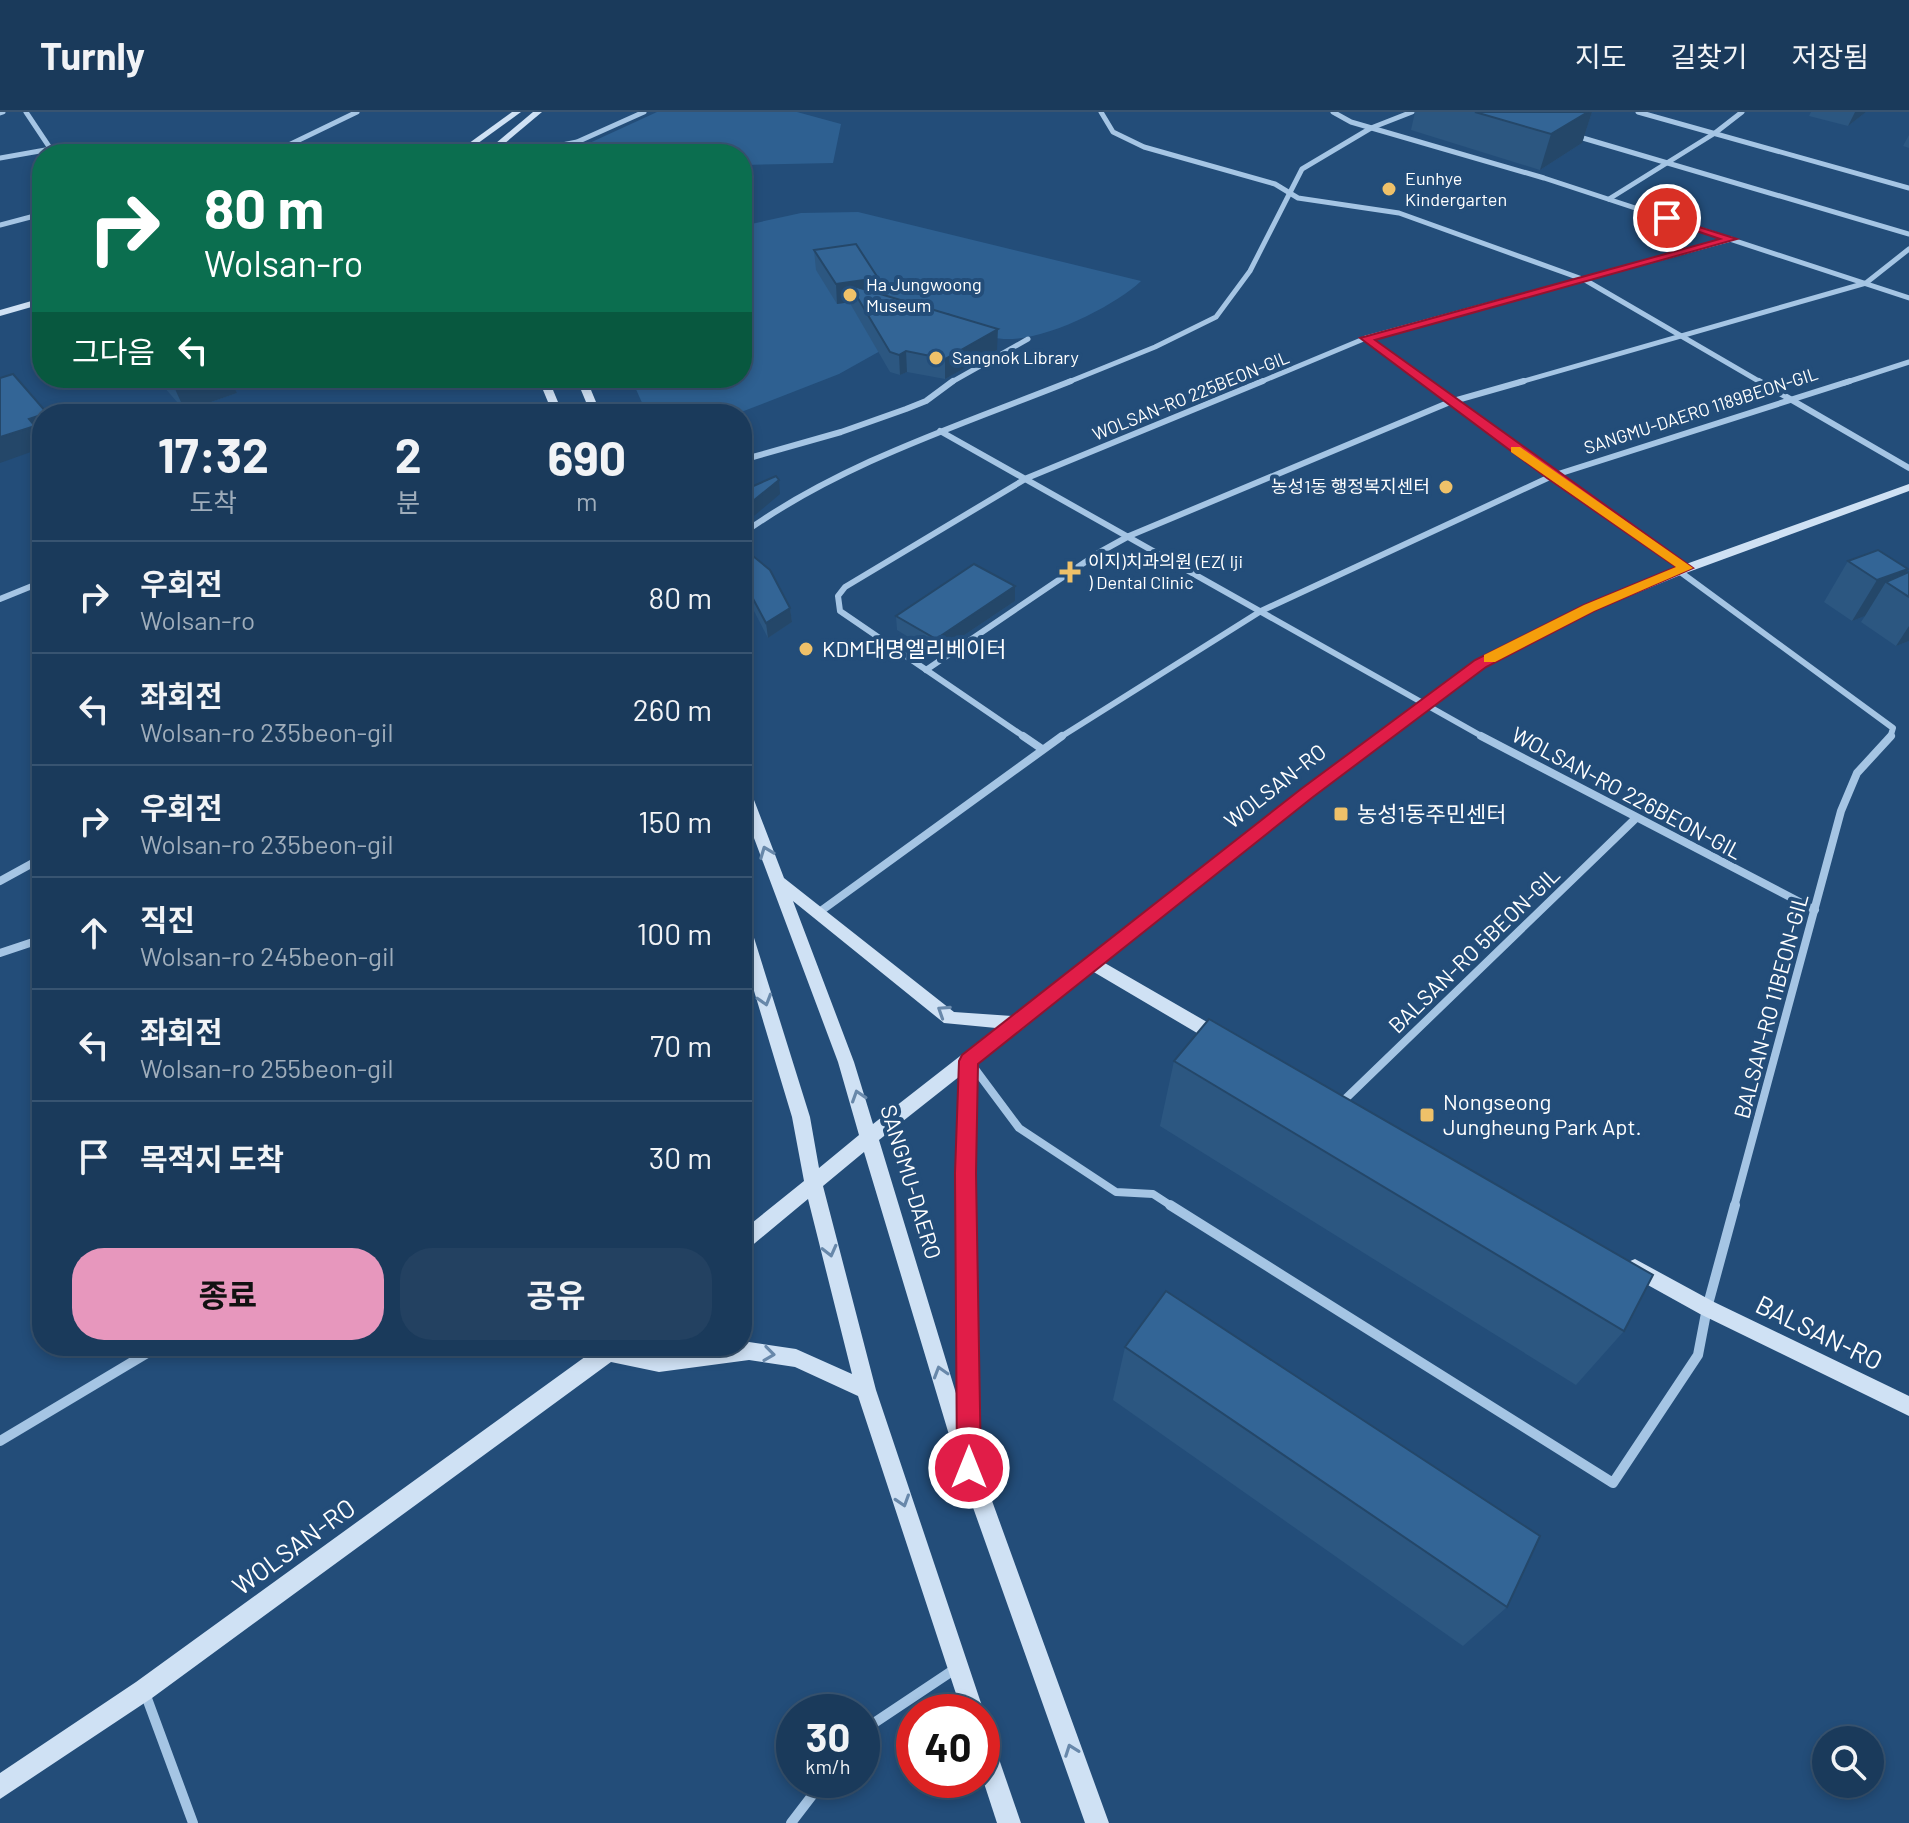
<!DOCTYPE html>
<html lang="ko">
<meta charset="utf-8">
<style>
:root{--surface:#1a3a5b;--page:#234161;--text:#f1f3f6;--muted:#9fadbb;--line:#385471;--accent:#e797bd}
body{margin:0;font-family:Barlow,"Noto Sans KR",sans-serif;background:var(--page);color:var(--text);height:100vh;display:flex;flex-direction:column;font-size:30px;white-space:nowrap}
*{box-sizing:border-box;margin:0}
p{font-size:26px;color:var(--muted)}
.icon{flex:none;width:44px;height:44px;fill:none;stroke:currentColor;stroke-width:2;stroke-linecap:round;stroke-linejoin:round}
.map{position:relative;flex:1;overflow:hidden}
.sheet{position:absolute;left:32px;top:292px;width:720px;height:952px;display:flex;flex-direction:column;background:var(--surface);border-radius:32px;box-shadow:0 4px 12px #0003,0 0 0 2px var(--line)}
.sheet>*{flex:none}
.banner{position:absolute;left:32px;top:32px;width:720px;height:244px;border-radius:32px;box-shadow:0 4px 12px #0003,0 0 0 2px var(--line);background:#0b6e4f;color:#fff;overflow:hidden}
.fabs{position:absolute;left:1812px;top:1614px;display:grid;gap:16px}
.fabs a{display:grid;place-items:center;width:72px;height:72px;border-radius:50%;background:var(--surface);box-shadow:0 4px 12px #0003,0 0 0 2px var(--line);font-size:40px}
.speed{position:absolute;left:776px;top:1582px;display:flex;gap:16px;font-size:40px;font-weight:700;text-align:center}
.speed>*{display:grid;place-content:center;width:104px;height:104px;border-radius:50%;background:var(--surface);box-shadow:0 4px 12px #0003,0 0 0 2px var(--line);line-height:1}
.speed small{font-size:20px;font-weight:400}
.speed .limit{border:12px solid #d22;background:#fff;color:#111}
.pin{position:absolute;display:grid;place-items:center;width:68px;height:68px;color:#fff;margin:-34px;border:4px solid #fff;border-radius:50%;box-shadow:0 2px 8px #0007}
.me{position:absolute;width:88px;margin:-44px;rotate:0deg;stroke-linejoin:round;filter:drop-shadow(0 0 6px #0008)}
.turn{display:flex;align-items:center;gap:28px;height:168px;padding:0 40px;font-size:36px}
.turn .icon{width:104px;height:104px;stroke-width:2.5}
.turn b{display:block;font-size:56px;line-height:68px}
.then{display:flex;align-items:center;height:76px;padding:0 40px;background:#0003;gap:16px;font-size:30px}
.eta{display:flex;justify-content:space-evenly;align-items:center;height:136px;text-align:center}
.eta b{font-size:48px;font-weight:700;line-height:56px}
.button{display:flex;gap:16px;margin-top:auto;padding:16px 40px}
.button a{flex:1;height:92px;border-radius:32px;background:var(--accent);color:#111;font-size:32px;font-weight:700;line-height:92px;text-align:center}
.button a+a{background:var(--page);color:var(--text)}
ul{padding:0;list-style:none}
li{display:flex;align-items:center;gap:24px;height:112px;padding:0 40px;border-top:2px solid var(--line)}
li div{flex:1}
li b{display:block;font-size:30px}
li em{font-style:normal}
header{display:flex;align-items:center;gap:48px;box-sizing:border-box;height:112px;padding:0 40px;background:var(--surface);border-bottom:2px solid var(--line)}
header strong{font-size:38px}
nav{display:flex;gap:44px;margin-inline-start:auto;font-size:28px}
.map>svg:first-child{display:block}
</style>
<header>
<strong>Turnly</strong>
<nav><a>지도</a><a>길찾기</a><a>저장됨</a></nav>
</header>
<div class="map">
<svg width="1909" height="1711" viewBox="0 0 1909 1711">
<rect width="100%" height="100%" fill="#234d79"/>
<g fill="#2e6091">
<path d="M657,0H797L841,12L833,51L742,53V42H576L583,34Z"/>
<path d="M858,100L1141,169C1114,195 1031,237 992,225C977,219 962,208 948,201L839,262L736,302H647L631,266H742V114L801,101Z"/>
</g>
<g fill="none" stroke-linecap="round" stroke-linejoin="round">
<g stroke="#a5c5e4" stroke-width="5">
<path d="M26,0L54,42"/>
<path d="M1101,0L1113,20L1144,35L1275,72L1298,86L1399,101L1585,168L1762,271"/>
<path d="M1333,0L1351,10L1544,66L1909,186"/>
<path d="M1638,0L1909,76"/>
<path d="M0,1L3,0"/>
<path d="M1576,24L1909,122"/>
<path d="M270,42L357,0"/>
<path d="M517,42L577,30L644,0"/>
<path d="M0,46L51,37"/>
<path d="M1609,87L1715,21L1742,0"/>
<path d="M0,113L42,102"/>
<path d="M1366,226L1426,271"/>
<path d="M950,271L1028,227"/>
<path d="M1066,271L1155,235L1216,205L1250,159L1302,57L1371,16L1412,0"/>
<path d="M1258,271L1366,226L1731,127"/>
<path d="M1517,271L1866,171L1909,137"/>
<path d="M1844,271L1909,250"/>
</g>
<g stroke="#a5c5e4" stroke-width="6">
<path d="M1424,269L1552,364L1686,456"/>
<path d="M1759,269L1909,356"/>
<path d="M940,319L1485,626"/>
<path d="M742,348L841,320L906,297L926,289L953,269"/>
<path d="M742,422C841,351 958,314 1071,269"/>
<path d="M1679,459L1893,616L1890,626"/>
<path d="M0,487L42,470"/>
<path d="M926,558L1100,440L1129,424L1450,290L1524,269"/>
<path d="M1026,626L840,499L838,484L845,475L1027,366L1263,269"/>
<path d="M1059,626L1261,499L1552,364L1850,269"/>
</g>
<g stroke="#a5c5e4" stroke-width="8">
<path d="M1023,624L1042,637"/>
<path d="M1481,624L1815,798"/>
<path d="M0,769L42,746"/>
<path d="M818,801L1062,624"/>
<path d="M0,841L42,827"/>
<path d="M972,953L1019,1016L1116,1080L1153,1082L1173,1095"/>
<path d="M1339,993L1635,707"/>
<path d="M1734,1095L1841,699L1857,661L1891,624"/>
</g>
<g stroke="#a5c5e4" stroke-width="10">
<path d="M1170,1093L1613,1371L1698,1243L1707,1196L1735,1093"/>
<path d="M0,1329L159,1234"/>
<path d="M145,1581L193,1711"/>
<path d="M862,1619L958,1555"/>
<path d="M791,1711L824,1668"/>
</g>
<g fill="#cfe1f4" fill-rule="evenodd">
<path d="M512,0H521L463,42H454Z"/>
<path d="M533,0H542L492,42H483Z"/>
<path d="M42,186V192L0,204V198Z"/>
<path d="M538,266H548L563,302H553Z"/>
<path d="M576,266H586L601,302H591Z"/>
<path d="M1909,372V379L1683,462L1593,499L1485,555L1312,685L1103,850L1226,921L1228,926L1226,931H1214L1092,859L1024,916L977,950L975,1061L979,1334L975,1342L1109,1711H1085L959,1356L864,1040L823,1074L876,1278L984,1600L982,1606V1600H962L858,1284L795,1255L749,1248L659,1260L611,1250L152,1586L0,1687V1661L136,1570L600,1234H626L659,1242L716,1234H742V1231L749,1230L796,1237L852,1262L808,1087L749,1136L742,1138V1119L804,1069L792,1005L742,839V807L750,813L810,1005L819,1056L859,1023L838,950L742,694V670L749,675L784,766L954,900L1012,904L1302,677L1475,549L1585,493L1675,456ZM793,789L944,911L996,916L873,1012L854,950ZM960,964L957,1061L958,1288L879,1028Z"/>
<path d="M1635,1147L1714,1190L1909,1284V1304L1700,1202L1628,1162L1626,1156L1628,1150Z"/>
<path d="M982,1617L990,1621L1021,1711H997L982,1665Z"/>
</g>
</g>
<g fill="#2c5781">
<path d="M1415,0H1592L1582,31L1540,58L1411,18Z"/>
<path d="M1811,0H1866L1848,14L1809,4Z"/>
<path d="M1909,23V36L1903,34Z"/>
<path d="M814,138L879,182L997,238L945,267L907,260L900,263L890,260L851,193V190L837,192L816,158Z"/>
<path d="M156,266H230L237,281L185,299Z"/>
<path d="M742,435L790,496L792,510L768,526L742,476Z"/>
<path d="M1848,449L1908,457L1904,462L1909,460V529L1896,534L1861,510L1865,504L1852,509L1824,490Z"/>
<path d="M1015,474V489L936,542L897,518L896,504Z"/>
<path d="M1174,949L1624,1219L1576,1273L1160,1014Z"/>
<path d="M1125,1235L1507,1495L1463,1534L1113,1288Z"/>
</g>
<g fill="#244769">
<path d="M1588,0H1592L1582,31L1540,58L1551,22Z"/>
<path d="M1855,0H1866L1848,14Z"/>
<path d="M878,166L879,186L850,173L851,190L837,192L836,172Z"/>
<path d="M998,217L997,238L945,267V247Z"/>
<path d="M906,239L907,260L900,263L899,243Z"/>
<path d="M207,266H230L237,281L185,299L175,277Z"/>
<path d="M42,302V336L0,351V325L29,307Z"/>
<path d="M779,368L780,382L742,414V398Z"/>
<path d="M1908,457L1896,476L1886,470L1865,504L1852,509L1877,468Z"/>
<path d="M1015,474V489L936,542V527Z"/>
<path d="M790,496L792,510L768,526L766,511Z"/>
<path d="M1909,514V529L1896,534Z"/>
</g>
<g fill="#336596" stroke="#244769" stroke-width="2">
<path d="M1475,0H1588L1551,22Z"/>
<path d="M856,132L878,166L836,172L814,138Z"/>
<path d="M850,173L998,217L945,247L906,239L899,243L890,240Z"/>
<path d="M13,262L47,301L29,307L35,314L0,325V266Z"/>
<path d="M165,266H207L175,277Z"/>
<path d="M776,364L779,368L742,398V379Z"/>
<path d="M742,435L770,458L790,496L766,511L742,466Z"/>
<path d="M1878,438L1908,457L1877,468L1848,449Z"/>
<path d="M974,452L1015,474L936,527L896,504Z"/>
<path d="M1909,460V485L1886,470Z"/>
<path d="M1209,907L1653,1163L1624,1219L1174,949Z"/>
<path d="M1166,1179L1540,1424L1507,1495L1125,1235Z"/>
</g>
<defs><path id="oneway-chevron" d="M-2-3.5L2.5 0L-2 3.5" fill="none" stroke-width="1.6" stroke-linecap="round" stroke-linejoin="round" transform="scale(2)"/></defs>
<g stroke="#6888aa">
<use href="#oneway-chevron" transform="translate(766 740) rotate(-111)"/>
<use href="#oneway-chevron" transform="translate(765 888) rotate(73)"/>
<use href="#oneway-chevron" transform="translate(943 899) rotate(-147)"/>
<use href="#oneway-chevron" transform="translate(858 984) rotate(-108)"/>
<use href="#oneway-chevron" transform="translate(830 1139) rotate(76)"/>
<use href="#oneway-chevron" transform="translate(769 1242) rotate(8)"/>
<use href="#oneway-chevron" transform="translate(940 1260) rotate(-107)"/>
<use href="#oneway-chevron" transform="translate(903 1389) rotate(72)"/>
<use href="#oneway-chevron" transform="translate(1071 1638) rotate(-110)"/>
</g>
<path fill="#e11d48" stroke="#92132f" stroke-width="2" d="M1664,104L1737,127L1375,228L1693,456L1594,499L1486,555L1313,685L978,952L976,1061L981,1356L977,1364L969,1368L960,1364L957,1356L955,1061L959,949L962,943L1301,677L1475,548L1584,493L1676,455L1547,366L1360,226L1720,127L1664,108Z"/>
<path fill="#f59e0b" d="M1511,335H1520L1693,456L1594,499L1495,550H1484V543L1584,493L1676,455L1511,340Z"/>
<g fill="#efc169" stroke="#234d79" stroke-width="3">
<circle cx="1389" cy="77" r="8"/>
<circle cx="850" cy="183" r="8"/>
<circle cx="936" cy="246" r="8"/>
<circle cx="1446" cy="375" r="8"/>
<path d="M1066 448h8v8h8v8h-8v8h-8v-8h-8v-8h8z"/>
<circle cx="806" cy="537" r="8"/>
<rect x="1333" y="694" width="16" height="16" rx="4"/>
<rect x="1419" y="995" width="16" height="16" rx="4"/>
</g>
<g text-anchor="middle" stroke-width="8" stroke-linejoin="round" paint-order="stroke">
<g font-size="18" fill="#fff" stroke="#234d79" text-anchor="start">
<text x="1405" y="73">Eunhye<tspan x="1405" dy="21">Kindergarten</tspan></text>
<text x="866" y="179">Ha Jungwoong<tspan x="866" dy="21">Museum</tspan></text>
<text x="952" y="252">Sangnok Library</text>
<text x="1430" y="381" text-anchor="end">농성1동 행정복지센터</text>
<text x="1088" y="456">이지)치과의원 (EZ( Iji<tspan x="1088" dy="21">) Dental Clinic</tspan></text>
</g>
<g font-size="18" fill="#fff" stroke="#234d79">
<text transform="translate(1191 284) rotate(-22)" y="6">WOLSAN-RO 225BEON-GIL</text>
<text transform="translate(1701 299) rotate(-18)" y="6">SANGMU-DAERO 1189BEON-GIL</text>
</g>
<g font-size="22" fill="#fff" stroke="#234d79" text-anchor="start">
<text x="822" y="545">KDM대명엘리베이터</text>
<text x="1357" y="710">농성1동주민센터</text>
<text x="1443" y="998">Nongseong<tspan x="1443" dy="25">Jungheung Park Apt.</tspan></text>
</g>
<g font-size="22" fill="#fff" stroke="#234d79">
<text transform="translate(1275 674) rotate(-38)" y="8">WOLSAN-RO</text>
<text transform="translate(1627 681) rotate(28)" y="8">WOLSAN-RO 226BEON-GIL</text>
<text transform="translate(1474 838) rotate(-44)" y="8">BALSAN-RO 5BEON-GIL</text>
<text transform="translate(1771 894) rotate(-75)" y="8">BALSAN-RO 11BEON-GIL</text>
<text transform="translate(911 1070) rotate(73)" y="8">SANGMU-DAERO</text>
</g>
<g font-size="26" fill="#fff" stroke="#234d79">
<text transform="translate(1819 1221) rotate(26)" y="9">BALSAN-RO</text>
<text transform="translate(294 1435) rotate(-36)" y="9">WOLSAN-RO</text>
</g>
</g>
</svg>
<div class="fabs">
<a><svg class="icon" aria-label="search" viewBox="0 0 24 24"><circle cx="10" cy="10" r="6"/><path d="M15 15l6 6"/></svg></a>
</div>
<div class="speed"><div>30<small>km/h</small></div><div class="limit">40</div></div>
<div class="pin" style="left:1667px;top:106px;background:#d93025"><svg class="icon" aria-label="arrive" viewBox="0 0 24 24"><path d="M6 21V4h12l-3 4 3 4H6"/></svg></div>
<svg class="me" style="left:969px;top:1356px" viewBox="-20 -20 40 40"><circle r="17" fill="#e11d48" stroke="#fff" stroke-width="3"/><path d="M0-11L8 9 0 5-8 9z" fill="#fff"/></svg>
<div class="banner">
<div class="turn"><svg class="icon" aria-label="right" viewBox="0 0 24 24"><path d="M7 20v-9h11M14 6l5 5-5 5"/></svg><div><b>80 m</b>Wolsan-ro</div></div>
<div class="then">그다음<svg class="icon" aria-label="left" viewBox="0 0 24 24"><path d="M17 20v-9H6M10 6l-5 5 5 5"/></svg></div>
</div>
<section class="sheet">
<div class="eta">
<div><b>17:32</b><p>도착</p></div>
<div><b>2</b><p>분</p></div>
<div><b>690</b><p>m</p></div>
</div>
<ul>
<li><svg class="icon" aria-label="right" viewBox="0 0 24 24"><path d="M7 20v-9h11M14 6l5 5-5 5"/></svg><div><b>우회전</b><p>Wolsan-ro</p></div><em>80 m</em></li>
<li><svg class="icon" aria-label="left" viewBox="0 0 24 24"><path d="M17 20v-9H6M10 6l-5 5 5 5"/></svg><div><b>좌회전</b><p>Wolsan-ro 235beon-gil</p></div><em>260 m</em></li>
<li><svg class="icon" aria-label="right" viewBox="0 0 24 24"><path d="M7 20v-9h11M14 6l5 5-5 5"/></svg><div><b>우회전</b><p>Wolsan-ro 235beon-gil</p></div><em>150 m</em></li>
<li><svg class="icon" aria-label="ahead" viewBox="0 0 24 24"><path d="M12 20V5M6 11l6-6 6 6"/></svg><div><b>직진</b><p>Wolsan-ro 245beon-gil</p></div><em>100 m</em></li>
<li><svg class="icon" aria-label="left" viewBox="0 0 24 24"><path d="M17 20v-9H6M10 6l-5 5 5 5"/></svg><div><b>좌회전</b><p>Wolsan-ro 255beon-gil</p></div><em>70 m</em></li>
<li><svg class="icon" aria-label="arrive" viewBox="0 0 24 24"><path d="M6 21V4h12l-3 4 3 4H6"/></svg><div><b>목적지 도착</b></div><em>30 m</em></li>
</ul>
<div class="button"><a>종료</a><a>공유</a></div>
</section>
</div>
